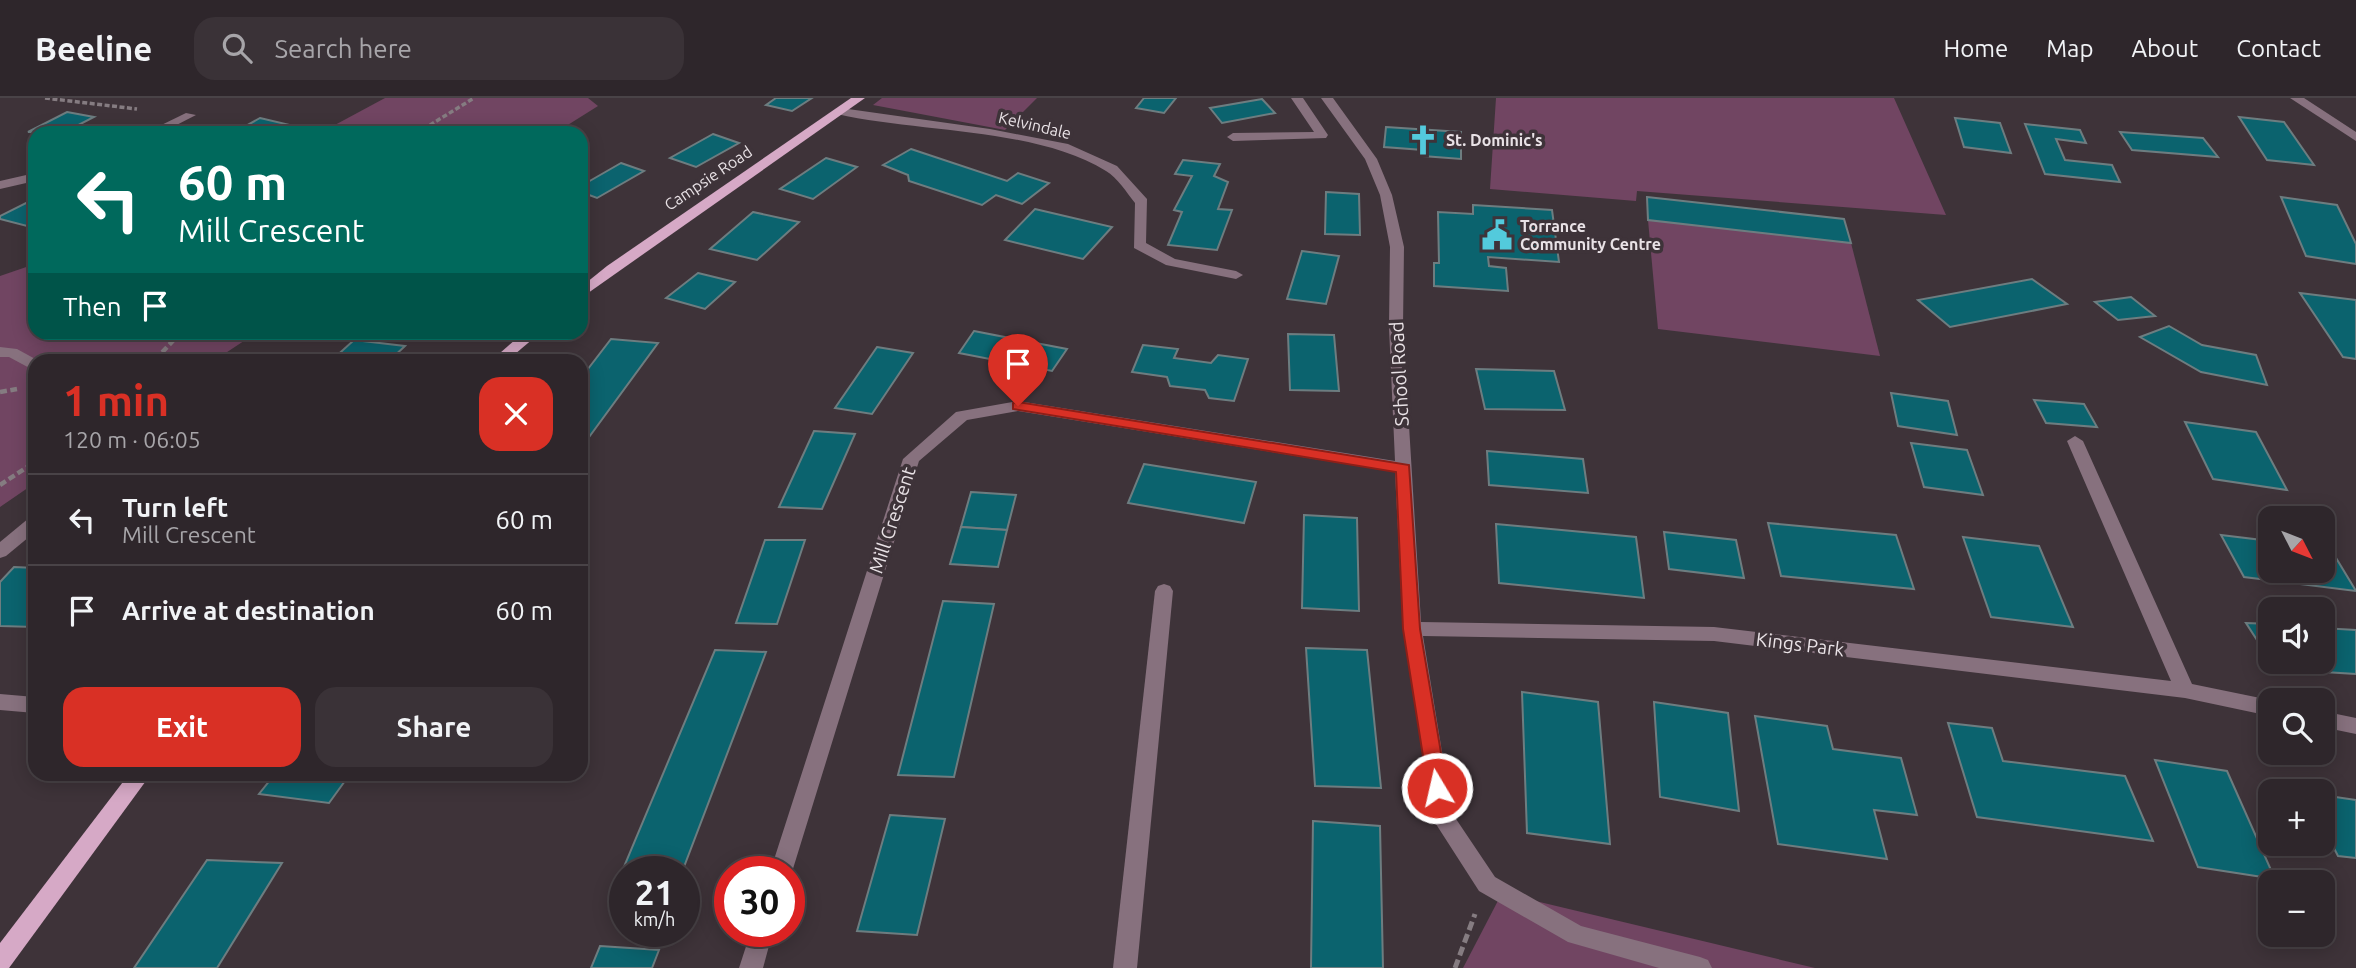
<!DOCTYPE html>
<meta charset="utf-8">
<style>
:root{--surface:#2e262b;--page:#3a3237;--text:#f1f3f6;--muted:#a7a5a9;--line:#494347;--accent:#d93025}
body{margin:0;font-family:Ubuntu,sans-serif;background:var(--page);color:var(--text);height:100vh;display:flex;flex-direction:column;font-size:26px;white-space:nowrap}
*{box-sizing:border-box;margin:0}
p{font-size:23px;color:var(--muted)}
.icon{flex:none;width:38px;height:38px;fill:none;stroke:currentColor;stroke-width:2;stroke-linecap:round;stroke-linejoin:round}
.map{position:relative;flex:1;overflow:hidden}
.drawer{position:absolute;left:28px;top:256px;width:560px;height:427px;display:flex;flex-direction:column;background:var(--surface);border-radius:21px;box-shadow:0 4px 18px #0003,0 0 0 2px var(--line)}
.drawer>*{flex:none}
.top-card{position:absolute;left:28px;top:28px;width:560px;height:214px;border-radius:21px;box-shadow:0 4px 18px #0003,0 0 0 2px var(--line);background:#00695c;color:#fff;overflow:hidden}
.needle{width:46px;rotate:132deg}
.controls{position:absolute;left:2258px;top:408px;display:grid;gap:14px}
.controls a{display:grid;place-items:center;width:77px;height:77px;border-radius:14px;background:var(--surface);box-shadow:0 4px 18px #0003,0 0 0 2px var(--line);font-size:35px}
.speed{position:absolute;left:609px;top:758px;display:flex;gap:14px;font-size:35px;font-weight:700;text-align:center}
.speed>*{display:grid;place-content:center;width:91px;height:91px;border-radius:50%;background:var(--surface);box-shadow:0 4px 18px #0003,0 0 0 2px var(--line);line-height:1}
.speed small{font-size:18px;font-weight:400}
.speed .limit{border:10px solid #d22;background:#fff;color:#111}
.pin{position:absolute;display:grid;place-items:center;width:60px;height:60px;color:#fff;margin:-72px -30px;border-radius:50% 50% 50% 0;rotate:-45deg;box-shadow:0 0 7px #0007}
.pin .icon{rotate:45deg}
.me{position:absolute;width:77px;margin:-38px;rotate:351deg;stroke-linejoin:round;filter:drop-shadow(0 0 5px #0008)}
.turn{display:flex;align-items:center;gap:24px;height:147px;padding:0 35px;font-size:32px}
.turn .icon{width:91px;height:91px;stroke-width:2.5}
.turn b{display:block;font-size:49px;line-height:60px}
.then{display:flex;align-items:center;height:66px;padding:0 35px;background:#0003;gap:14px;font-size:26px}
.round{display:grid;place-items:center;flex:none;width:74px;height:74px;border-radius:21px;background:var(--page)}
.overview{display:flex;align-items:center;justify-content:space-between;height:119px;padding:0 35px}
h1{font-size:42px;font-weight:700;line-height:52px;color:var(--accent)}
.button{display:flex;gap:14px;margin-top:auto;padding:14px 35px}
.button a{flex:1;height:80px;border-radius:21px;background:var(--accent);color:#fff;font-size:28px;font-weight:700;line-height:80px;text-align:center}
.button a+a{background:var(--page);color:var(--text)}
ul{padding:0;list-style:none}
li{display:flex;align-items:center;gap:21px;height:91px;padding:0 35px;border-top:2px solid var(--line)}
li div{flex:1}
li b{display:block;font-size:26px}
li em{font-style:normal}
header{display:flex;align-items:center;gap:42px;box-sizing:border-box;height:98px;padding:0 35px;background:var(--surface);border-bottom:2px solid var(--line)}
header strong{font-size:33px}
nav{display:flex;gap:38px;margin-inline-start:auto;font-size:24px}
.search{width:490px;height:63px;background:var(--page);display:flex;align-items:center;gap:18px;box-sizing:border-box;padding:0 24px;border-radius:21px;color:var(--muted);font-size:26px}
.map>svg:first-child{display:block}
</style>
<header>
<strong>Beeline</strong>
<div class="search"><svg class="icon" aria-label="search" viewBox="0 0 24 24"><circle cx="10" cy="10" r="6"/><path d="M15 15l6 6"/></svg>Search here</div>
<nav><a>Home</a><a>Map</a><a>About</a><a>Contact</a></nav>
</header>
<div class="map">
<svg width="2356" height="870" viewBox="0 0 2356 870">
<rect width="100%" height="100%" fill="#3e3339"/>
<g fill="#714562">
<path d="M385,0H588L598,8L555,35H320Z"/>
<path d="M882,0H1037L1005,32L873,7Z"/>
<path d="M1496,0H1894L1946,117L1637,93L1636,103L1490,91Z"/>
<path d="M1648,122L1851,145L1880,258L1658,231Z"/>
<path d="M35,166V234L256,235L215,262H35V385L0,409V178Z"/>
<path d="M1502,795L1815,870H1463Z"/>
</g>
<g fill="#0b636e" stroke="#6d7d80" stroke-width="2">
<path d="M776,0H812L792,13L766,7Z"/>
<path d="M1144,0H1176L1164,15L1136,10Z"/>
<path d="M1262,1L1275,15L1222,25L1210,10Z"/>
<path d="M67,14L94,19L63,35L28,34Z"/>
<path d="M2239,19L2284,24L2314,67L2267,62Z"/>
<path d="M260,20L290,27L275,35L235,34Z"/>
<path d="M1955,20L2000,25L2011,55L1964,49Z"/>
<path d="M2025,26L2080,32L2086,45L2056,41L2065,62L2112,67L2120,84L2045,76Z"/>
<path d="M1386,29L1461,34V61L1423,58V52L1384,49Z"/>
<path d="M2120,34L2203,40L2218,59L2132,52Z"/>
<path d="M713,36L739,45L696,69L670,60Z"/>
<path d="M911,51L1007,83L1018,75L1049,85L1022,106L996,97L982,107L909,83L908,77L883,67Z"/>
<path d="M826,60L857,69L813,101L780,91Z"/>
<path d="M1183,62L1220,66L1214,78L1228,84L1218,111L1232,112L1217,152L1168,147L1182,114L1174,112L1192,78L1175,76Z"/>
<path d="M621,65L644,73L597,100L581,94V88Z"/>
<path d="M1326,94L1359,96L1360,137L1325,136Z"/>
<path d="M1647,99L1844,121L1851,145L1648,122Z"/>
<path d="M2281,99L2337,107L2356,146V166L2306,158Z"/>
<path d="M28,104L35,105V124L27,128L0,121V118Z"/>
<path d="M1473,107L1552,112L1559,164L1488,159L1489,168L1506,170L1508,193L1434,188V165H1439L1438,114L1473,116Z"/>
<path d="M1035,111L1112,129L1083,161L1005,142Z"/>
<path d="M753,114L799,124L757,162L710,151Z"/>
<path d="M1302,153L1339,158L1326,206L1287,201Z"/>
<path d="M698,175L735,184L705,211L666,200Z"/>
<path d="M2032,181L2067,206L1950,229L1918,202Z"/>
<path d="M2300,195L2356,202V261L2343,259Z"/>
<path d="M2131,199L2155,218L2118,222L2095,204Z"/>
<path d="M2169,228L2202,247L2256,257L2267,287L2201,274L2140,239Z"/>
<path d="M974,233L1020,242L1005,264L959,255Z"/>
<path d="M1288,236L1334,237L1339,293L1290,292Z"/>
<path d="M611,241L658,245L581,350V280Z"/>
<path d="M354,242L405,248L390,262H332Z"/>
<path d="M1020,242L1067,251L1052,273L1005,264Z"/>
<path d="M1143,247L1178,251L1174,260L1211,265L1218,257L1248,261L1234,303L1209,300L1205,292L1170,288L1167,279L1132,274Z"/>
<path d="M877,249L913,255L872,316L835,310Z"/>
<path d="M1476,271L1554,273L1565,312L1485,311Z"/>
<path d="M1891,295L1948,303L1957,337L1898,328Z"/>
<path d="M2034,302L2084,306L2097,329L2046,325Z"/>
<path d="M2185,324L2256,334L2287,392L2213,381Z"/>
<path d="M814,333L855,336L822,411L779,409Z"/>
<path d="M1911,345L1967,352L1983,397L1924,389Z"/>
<path d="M1487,353L1583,361L1588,395L1489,387Z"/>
<path d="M1144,366L1256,384L1244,425L1128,405Z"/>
<path d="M971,394L1016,397L1007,432L961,429Z"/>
<path d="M1304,417L1357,420L1359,513L1302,510Z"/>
<path d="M1768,425L1896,437L1914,491L1781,478Z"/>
<path d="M1496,426L1636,439L1644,500L1499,485Z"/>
<path d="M961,429L1007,432L998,469L950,466Z"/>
<path d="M1664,434L1736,442L1744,480L1669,471Z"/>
<path d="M2221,437L2270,443V472H2322V449L2330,450L2356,493L2244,479Z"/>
<path d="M1963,439L2039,448L2073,529L1991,519Z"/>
<path d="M765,442H805L777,526L736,525Z"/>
<path d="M14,469L35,470V529L0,528V484Z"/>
<path d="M943,503L994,506L954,679L898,677Z"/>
<path d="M2246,525L2270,526V562Z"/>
<path d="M2322,530L2356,532V576L2276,571L2271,564H2322Z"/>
<path d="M1306,550L1367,552L1381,690L1315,688Z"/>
<path d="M715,552L766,554L682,774H625V803L610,802Z"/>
<path d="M1522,594L1598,604L1610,746L1527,735Z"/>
<path d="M1654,604L1728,615L1739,713L1660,699Z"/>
<path d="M1755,618L1827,628L1833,651L1901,660L1917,717L1874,712L1887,761L1778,746Z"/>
<path d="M1948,625L1992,630L2003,663L2125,678L2153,743L1977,719Z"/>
<path d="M2155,662L2227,673L2275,781L2198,769Z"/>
<path d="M275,676H350L329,705L259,696Z"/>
<path d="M2322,697L2356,702V760L2338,758L2322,727Z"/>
<path d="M890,717L945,721L917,837L857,833Z"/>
<path d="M1313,723L1380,728L1383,870H1311Z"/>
<path d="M207,762L282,765L217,870H134Z"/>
<path d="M600,848L659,852L652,870H591Z"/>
</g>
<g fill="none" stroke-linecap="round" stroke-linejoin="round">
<g stroke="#857c81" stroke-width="3.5" stroke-dasharray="5 2.5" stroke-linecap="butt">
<path d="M45,0L137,11"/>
<path d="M417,35L474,0"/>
</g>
<g stroke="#857c81" stroke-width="4.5" stroke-dasharray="7 3.5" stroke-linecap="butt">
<path d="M155,262L181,234"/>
<path d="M0,294L17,291"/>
<path d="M0,387L35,364"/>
</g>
<path stroke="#857c81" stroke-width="5" stroke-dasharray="9 4.5" stroke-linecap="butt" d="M1455,870L1475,816"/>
<g fill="#87717e" fill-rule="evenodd">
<path d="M1291,0H1303L1328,37L1326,40L1233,43L1227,39L1233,35L1314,34Z"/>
<path d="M1321,0H1333L1377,61L1392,97L1404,149L1403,229L1421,524L1714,529L2171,583L2067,343L2075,338L2083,343L2192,586L2270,602V618L2185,600L1714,543L1423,538L1452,715L1495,779L1581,828L1700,859L1708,862L1712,870H1659L1568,844L1479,793L1434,723L1403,531L1395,374L1018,313L967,322L919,363L792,774L789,780V774H770L903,361L956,314L1018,303L1395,363L1389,229L1390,149L1380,97L1365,61Z"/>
<path d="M2290,0H2304L2356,34V43Z"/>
<path d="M841,10L990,31L1068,46L1117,68L1147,101L1146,145L1175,161L1236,173L1243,177L1236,181L1166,167L1134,150L1135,105C1127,95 1117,79 1106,73C1034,29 919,35 837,16V12Z"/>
<path d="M186,15L196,17L161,35H145Z"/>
<path d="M35,75V83L0,91V83Z"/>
<path d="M0,249L17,251L37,262L35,273L9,259H0Z"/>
<path d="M35,418V434L6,458L0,460V444L29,420Z"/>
<path d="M1164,486L1170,488L1173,493L1137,870H1113L1155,493L1158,488Z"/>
<path d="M0,596L35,599V615L0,612Z"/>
<path d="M2322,613L2356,620V636L2322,629Z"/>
<path d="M751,833H773L763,870H739Z"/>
</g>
<g fill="#d6a9c6" fill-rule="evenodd">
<path d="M851,0H865L581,200V189L607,168Z"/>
<path d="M524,234H541L508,262H492Z"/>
<path d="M129,676H151L9,870H0V845Z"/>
</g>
</g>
<path fill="#d93025" stroke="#8d1f18" stroke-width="2" d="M1018,304L1409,367L1420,531L1447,690L1444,696L1437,698L1431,696L1428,690L1403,531L1396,374L1013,311V305Z"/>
<defs>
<g id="church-bare" transform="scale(2.415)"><path d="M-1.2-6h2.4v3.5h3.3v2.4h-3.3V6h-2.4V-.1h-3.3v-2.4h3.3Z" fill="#53cadc" stroke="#3e3339" stroke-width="2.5" paint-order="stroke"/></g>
<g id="civic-bare" transform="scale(2.415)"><path d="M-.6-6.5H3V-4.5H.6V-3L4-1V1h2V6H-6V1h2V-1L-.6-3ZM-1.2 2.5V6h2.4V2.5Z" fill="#53cadc" stroke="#3e3339" stroke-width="2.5" paint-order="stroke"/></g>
</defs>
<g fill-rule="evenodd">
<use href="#church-bare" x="1423" y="42"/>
<use href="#civic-bare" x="1497" y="137"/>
</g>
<g text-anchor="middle" stroke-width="7" stroke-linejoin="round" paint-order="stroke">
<g font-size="16" fill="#e9e2e6" stroke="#3e3339">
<text transform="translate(1035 27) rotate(13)" y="6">Kelvindale</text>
<text transform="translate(708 80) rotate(-34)" y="6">Campsie Road</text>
</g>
<g font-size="16" font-weight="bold" fill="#e9e2e6" stroke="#3e3339" text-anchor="start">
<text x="1446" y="48">St. Dominic's</text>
<text x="1520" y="134">Torrance<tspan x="1520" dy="18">Community Centre</tspan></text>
</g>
<g font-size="19" fill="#e9e2e6" stroke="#3e3339">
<text transform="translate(1399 276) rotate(-93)" y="7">School Road</text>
<text transform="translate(892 422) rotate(-72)" y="7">Mill Crescent</text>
<text transform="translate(1800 546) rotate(7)" y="7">Kings Park</text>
</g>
</g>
</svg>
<div class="controls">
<a><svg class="needle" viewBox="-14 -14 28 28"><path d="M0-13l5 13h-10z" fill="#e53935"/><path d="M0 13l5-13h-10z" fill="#a7a5a9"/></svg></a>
<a><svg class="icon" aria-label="sound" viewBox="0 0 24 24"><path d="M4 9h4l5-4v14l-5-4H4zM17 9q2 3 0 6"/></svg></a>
<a><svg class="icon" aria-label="search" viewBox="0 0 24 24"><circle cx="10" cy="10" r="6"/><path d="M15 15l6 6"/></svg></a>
<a>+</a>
<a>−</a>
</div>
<div class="speed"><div>21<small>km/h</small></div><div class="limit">30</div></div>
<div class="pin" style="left:1018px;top:308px;background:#d93025"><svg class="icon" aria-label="arrive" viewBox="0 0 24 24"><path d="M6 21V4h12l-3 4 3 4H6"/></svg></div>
<svg class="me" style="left:1437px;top:690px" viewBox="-20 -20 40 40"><circle r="17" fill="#d93025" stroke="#fff" stroke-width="3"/><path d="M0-11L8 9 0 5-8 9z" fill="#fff"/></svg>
<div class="top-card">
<div class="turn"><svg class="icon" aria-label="left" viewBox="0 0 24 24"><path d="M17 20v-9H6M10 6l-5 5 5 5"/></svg><div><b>60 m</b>Mill Crescent</div></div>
<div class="then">Then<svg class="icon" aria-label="arrive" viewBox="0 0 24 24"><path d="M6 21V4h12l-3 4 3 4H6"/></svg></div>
</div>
<section class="drawer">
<div class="overview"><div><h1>1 min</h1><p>120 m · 06:05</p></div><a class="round" style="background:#d93025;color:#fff"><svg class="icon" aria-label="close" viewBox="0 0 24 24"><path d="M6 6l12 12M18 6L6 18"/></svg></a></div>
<ul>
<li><svg class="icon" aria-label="left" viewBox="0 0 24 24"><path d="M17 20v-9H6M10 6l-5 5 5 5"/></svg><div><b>Turn left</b><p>Mill Crescent</p></div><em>60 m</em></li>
<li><svg class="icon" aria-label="arrive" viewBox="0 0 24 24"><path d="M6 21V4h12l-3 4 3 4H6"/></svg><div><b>Arrive at destination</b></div><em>60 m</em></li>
</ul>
<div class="button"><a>Exit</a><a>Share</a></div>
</section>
</div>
